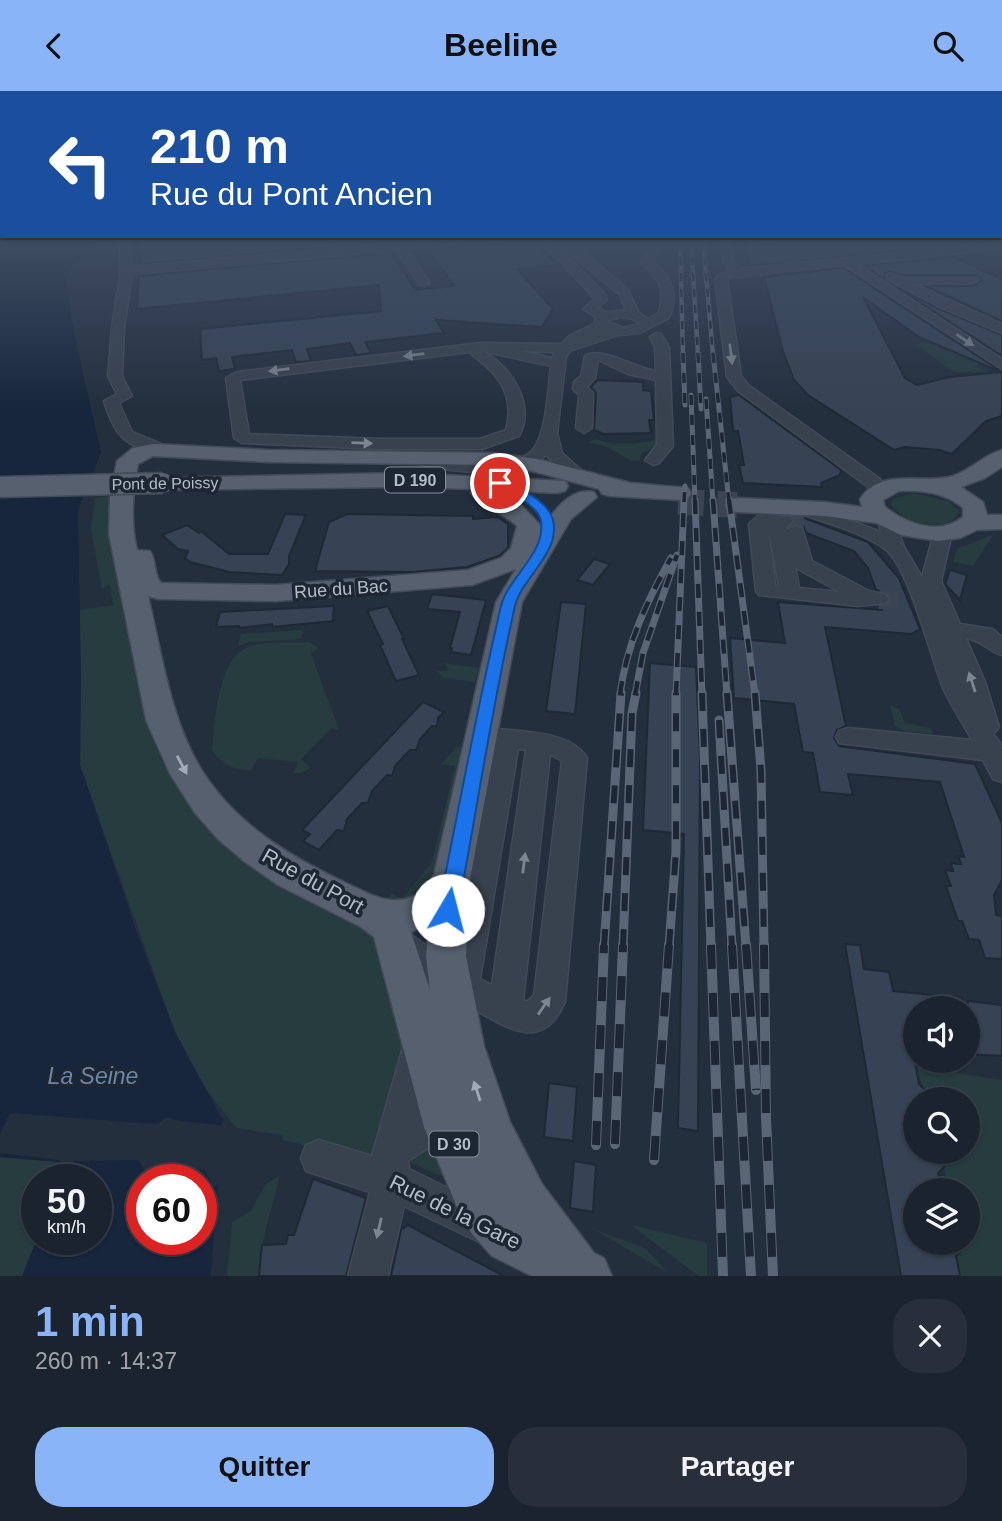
<!DOCTYPE html>
<html lang="fr">
<meta charset="utf-8">
<style>
:root{--surface:#1b232e;--page:#282f3a;--text:#f1f3f6;--muted:#a0a4aa;--line:#39404a;--accent:#8ab4f8}
body{margin:0;font-family:Arial,sans-serif;background:var(--page);color:var(--text);height:100vh;display:flex;flex-direction:column;font-size:26px;white-space:nowrap}
*{box-sizing:border-box;margin:0}
p{font-size:23px;color:var(--muted)}
.icon{flex:none;width:38px;height:38px;fill:none;stroke:currentColor;stroke-width:2;stroke-linecap:round;stroke-linejoin:round}
.map{position:relative;height:1185px;overflow:hidden}
.details{display:flex;flex-direction:column;background:var(--surface);flex:1}
.details>*{flex:none}
.top-card{position:absolute;left:0px;top:0px;width:1003px;height:147px;box-shadow:0 2px 5px #0004,0 0 0 2px var(--line);background:#1a4fa0;color:#fff;overflow:hidden}
.controls{position:absolute;left:903px;top:905px;display:grid;gap:14px}
.controls a{display:grid;place-items:center;width:77px;height:77px;border-radius:50%;background:var(--surface);box-shadow:0 2px 5px #0004,0 0 0 2px var(--line);font-size:35px}
.speed{position:absolute;left:21px;top:1073px;display:flex;gap:14px;font-size:35px;font-weight:700;text-align:center}
.speed>*{display:grid;place-content:center;width:91px;height:91px;border-radius:50%;background:var(--surface);box-shadow:0 2px 5px #0004,0 0 0 2px var(--line);line-height:1}
.speed small{font-size:18px;font-weight:400}
.speed .limit{border:10px solid #d22;background:#fff;color:#111}
.pin{position:absolute;display:grid;place-items:center;width:60px;height:60px;color:#fff;margin:-30px;border:4px solid #fff;border-radius:50%;box-shadow:0 2px 7px #0007}
.me{position:absolute;width:77px;margin:-38px;rotate:8deg;stroke-linejoin:round;filter:drop-shadow(0 0 5px #0008)}
.turn{display:flex;align-items:center;gap:24px;height:147px;padding:0 35px;font-size:32px}
.turn .icon{width:91px;height:91px;stroke-width:2.5}
.turn b{display:block;font-size:49px;line-height:60px}
.round{display:grid;place-items:center;flex:none;width:74px;height:74px;border-radius:28px;background:var(--page)}
.summary{display:flex;align-items:center;justify-content:space-between;height:119px;padding:0 35px}
h1{font-size:42px;font-weight:600;line-height:52px;color:var(--accent)}
.action{display:flex;gap:14px;margin-top:auto;padding:14px 35px}
.action a{flex:1;height:80px;border-radius:28px;background:var(--accent);color:#111;font-size:28px;font-weight:600;line-height:80px;text-align:center}
.action a+a{background:var(--page);color:var(--text)}
header{display:flex;justify-content:space-between;align-items:center;height:91px;padding:0 35px;background:var(--accent);color:#111;font-size:32px;font-weight:600}
.map>svg:first-child{display:block}
</style>
<header><svg class="icon" aria-label="back" viewBox="0 0 24 24"><path d="M15 5l-7 7 7 7"/></svg>Beeline<svg class="icon" aria-label="search" viewBox="0 0 24 24"><circle cx="10" cy="10" r="6"/><path d="M15 15l6 6"/></svg></header>
<div class="map">
<svg width="1002" height="1185" viewBox="0 0 1002 1185">
<rect width="100%" height="100%" fill="#242f3e"/>
<g fill="#263c3f">
<path d="M959,251L965,255L952,258L967,264L974,263L965,257H967L1002,280L981,273L974,275L988,281H954L915,253Z"/>
<path d="M596,348C614,355 639,353 657,349L656,356L641,362L640,370H631L607,356L588,351Z"/>
<path d="M913,402L948,410L959,420C951,445 900,432 891,413L893,408Z"/>
<path d="M115,404L160,668L171,682L381,845L415,936L376,1071L282,1049L283,1044L236,1037L206,998L175,941L80,674L81,588L79,519L113,514L110,493L102,498L91,439L95,407Z"/>
<path d="M994,443L973,475L953,471L957,458Z"/>
<path d="M303,539L301,548L249,551L238,555L241,543Z"/>
<path d="M309,551L319,557L311,562L339,639L332,637L301,668L310,677L301,682H293L298,671L258,667L251,679C235,680 220,673 212,659C215,631 217,573 244,558C261,549 290,552 309,551Z"/>
<path d="M445,572L479,577L475,591L443,587L436,580H448Z"/>
<path d="M890,614L899,618L905,632L931,637L933,643L904,640L895,635Z"/>
<path d="M457,656L463,657L459,670L468,671L436,792L420,812H386L391,802L402,808L432,771L455,675L441,673Z"/>
<path d="M917,976L1002,989V1185H960L956,1165L961,1160L955,1152H968V1099H949L944,1076L933,1061L968,1060V1008H929C925,995 919,992 917,976Z"/>
<path d="M440,1051L453,1090L404,1069Z"/>
<path d="M0,1066L59,1071L64,1077L60,1088H37V1148L22,1185H0Z"/>
<path d="M280,1084L262,1154L259,1185H227L232,1131L251,1120L265,1094Z"/>
<path d="M631,1134L707,1152V1185H699Z"/>
<path d="M593,1138L645,1157L667,1181Z"/>
</g>
<path fill="#17263c" fill-rule="evenodd" d="M98,150L71,175L66,190L74,242L101,362L78,419L81,588L80,674L136,839L175,941L222,1028L211,1185H22L37,1148H96V1088H60L64,1077L59,1071L0,1066V151ZM142,1088H201V1148H142Z"/>
<path fill="#242f3e" d="M10,1022L156,1033L168,1026L173,1029L225,1035L223,1087L214,1097L205,1079L164,1076L153,1088H149L139,1069L74,1070L66,1077L59,1069L0,1062V1043Z"/>
<g fill="#364354" stroke="#1f2835" stroke-width="2" fill-rule="evenodd">
<path d="M141,150H385V151L140,173Z"/>
<path d="M525,150H532L557,174L517,178L553,218L542,236L436,229L444,242L365,251L371,262L356,264L350,252L307,258L311,270L296,271L292,259L232,266L235,278L219,280L216,267L202,269L200,238L381,220L379,194L137,218L139,185L392,162L415,199L455,195L428,159Z"/>
<path d="M744,150H761V153L784,150H927V157L749,175Z"/>
<path d="M953,166L1002,188V230L926,195H973L982,189L977,184H903L890,180L885,182L884,188L865,175Z"/>
<path d="M843,177L1002,281V325L986,330L952,363L939,359L905,356L894,359L808,304L794,289L783,260L764,186ZM863,206L919,246L1001,281L950,286L917,294L905,287Z"/>
<path d="M898,197L939,218L1002,244V265Z"/>
<path d="M597,289L643,291V299L651,300L654,329H649L651,342L604,343L594,339L596,302L591,296Z"/>
<path d="M739,304L841,379L840,384L821,392L822,396L743,392L739,374H744L738,340H733L730,306Z"/>
<path d="M285,423L306,424L289,465V473L282,484L229,481L190,471L185,467L188,460L178,458L162,444L187,434L199,442L201,440L229,463H268Z"/>
<path d="M347,423L473,425V428L497,426L508,433V457L499,465L467,476L412,481L315,480L329,431Z"/>
<path d="M793,426L804,427L868,451L899,487L920,538L911,543L825,536L846,635L837,639L834,647L839,655L975,673L1002,732V789L994,804L996,824L1002,825V868L985,867L979,849L969,848L962,830H958L946,795H951L945,779L953,780L951,772L961,773L958,765L964,766L940,691L848,683L853,704L820,701L813,662L803,661L794,613L734,607L730,547L785,552L778,511L882,519L881,515L888,514L892,508L887,501L876,499L868,477L854,460L806,442L803,434L794,433Z"/>
<path d="M594,468L610,473L593,494L577,489Z"/>
<path d="M950,479L967,484L960,509L945,493Z"/>
<path d="M432,503L486,509L471,564L451,561L452,557H450L460,521L427,518Z"/>
<path d="M561,511L586,513L575,623L546,620Z"/>
<path d="M334,515L333,530L273,536L272,533L240,537L239,535L216,536L220,521Z"/>
<path d="M388,515L404,548H402L419,584L396,590L380,554L383,553L367,520Z"/>
<path d="M650,572L696,576L700,667L698,1040L678,1037L684,743L643,739Z"/>
<path d="M423,611L444,621L438,627L437,635H432L420,648L416,659H410L395,675L392,685L387,684L372,700L368,712H362L347,728L344,740L337,739L319,759L303,750L310,743L302,739Z"/>
<path d="M845,853L860,854L864,878L889,881L893,900L962,907L961,917H915V970L919,993L927,1001L922,1004L923,1008H915V1060H932L944,1076L938,1082L942,1099H915V1152H955L961,1160L956,1165L960,1185H901Z"/>
<path d="M968,910L1002,914V965L968,963Z"/>
<path d="M549,992L577,996L573,1050L544,1046Z"/>
<path d="M574,1070L596,1074L593,1121L570,1117Z"/>
<path d="M313,1088L366,1107L346,1185H259L262,1154L286,1153L288,1144H294Z"/>
<path d="M408,1134L432,1147L504,1185H391L401,1139Z"/>
</g>
<g fill="none" stroke-linecap="round" stroke-linejoin="round">
<g stroke="#3a4453" stroke-width="20" stroke-dasharray="20 10" stroke-linecap="butt">
<path d="M784,430L804,431"/>
<path d="M879,508L909,510"/>
</g>
<path stroke="#3a4453" stroke-width="26" stroke-dasharray="26 13" stroke-linecap="butt" d="M678,411L737,414"/>
<g stroke="#414a57" stroke-width="3">
<g id="minor">
<path d="M120,150H130L131,176L422,150H467L407,158L430,192L424,195L420,194L397,159L132,183L124,236L122,285L132,305L119,312L132,341L168,356L170,359L162,364C125,355 115,346 104,310L117,303L108,285L112,236L120,185Z"/>
<path d="M541,150H552L603,201L607,209L598,217L607,221L626,219L619,203L563,157V153H571L583,160L628,199L639,222L648,228L659,222C665,192 660,191 641,171L654,150H664L652,170C672,185 679,203 669,227L640,242L618,244L571,259L566,266L557,342L562,362L582,380L584,384L582,388H570L546,364C517,390 450,381 414,372L412,369L414,366L420,364C446,367 512,381 532,360C547,343 548,297 551,275L483,260C511,276 536,313 519,345L482,358H381L242,352L234,347L226,287L237,281L481,252L562,253L569,245L594,233L596,226L583,218L595,208ZM620,226L634,228L639,233L623,237L606,230ZM521,260L555,261L552,267ZM470,261C474,267 481,270 487,276C506,292 513,316 506,339L480,348H381L249,343L240,289Z"/>
<path d="M720,150H730L734,171L740,178L1002,152V158L857,173L1002,268V278L844,174L727,187L741,285L748,294L880,388L887,400L884,404H872L867,395L738,300L727,286L715,189L719,183L730,180L724,172Z"/>
<path d="M891,183L903,187H977L979,189L973,192L914,193L1002,233V242L940,216L887,188V184Z"/>
<path d="M656,242L661,243L669,256L673,355L659,372L653,374L645,369L657,354L656,289L628,283L598,269L595,287L587,296L593,302L592,337L584,342L576,337L579,304L573,298L574,291L581,285L585,265C599,254 637,278 656,280L655,256L650,246Z"/>
<path d="M802,412L881,441L878,429L881,425H893L904,456L922,486L934,442L943,436L950,438L952,442L941,490L960,533L992,538L1002,546V564C988,560 981,549 966,547L985,591L999,636L993,643L1002,654V691L993,688L983,669L839,652L836,646L839,640L848,637L972,649C963,632 951,615 943,597C931,567 909,476 885,458C860,440 825,432 796,421L793,417L796,413Z"/>
<path d="M765,423L790,426L793,430L787,435V439L795,435L802,437L812,470L869,500L886,504L889,508L886,512L858,515L759,504L756,500L749,433L759,424ZM768,434L779,495H775ZM795,475L796,477L840,501L799,497Z"/>
<path d="M482,637C511,640 571,638 587,667L565,911C542,964 505,935 470,916L462,919L451,915L447,902C425,890 395,877 384,853L388,843L399,839L410,843L452,873L494,656L473,652L470,646L473,640ZM518,658L526,659L492,894L480,888ZM550,663L562,670L534,904L528,910H523Z"/>
<path d="M419,944L431,948L436,960L419,1025C438,1018 450,1020 469,1027L474,1040L469,1053C457,1057 452,1054 440,1054C428,1055 418,1063 408,1070L409,1078L501,1123L507,1136L501,1149L488,1155L404,1115L388,1185H348L370,1101L306,1080L301,1067L306,1054L319,1049L372,1065L402,960L407,948Z"/>
</g>
</g>
<g stroke="#414a57" stroke-width="3">
<g id="major">
<path d="M153,353L268,359L492,362L537,368L631,392L688,397L691,402L688,407L680,409L610,405L602,403L599,398L536,381L492,374L268,371L153,365L138,373C133,402 130,429 137,459L150,460C157,470 153,483 161,492L276,494L468,479L501,467L511,457L517,435C504,422 479,415 471,402L473,398L400,396L163,399L155,397L152,392L155,387L400,382L565,390L568,395L565,400L557,402L495,399L522,415L541,435L540,441C551,423 570,395 594,401L597,406L571,428L522,511L470,788L466,865L484,955L510,1031L542,1093L594,1162L604,1167L612,1185H532L492,1165L472,1143L461,1126L424,1036L374,846L361,836L278,794L245,771L218,748L195,722L170,683L146,629L109,443L110,407L117,370L133,357ZM516,478L496,511L434,784C428,794 418,805 406,808C384,813 366,801 346,792C289,765 235,733 201,678C170,627 162,563 148,505L158,508L276,510L472,494ZM429,834L426,865L430,899L411,841Z"/>
<path d="M1002,359V376L985,387L961,396L983,411L987,424H1002V438L977,439L960,447L938,450L901,444L876,432L824,425L737,421L729,419L725,414L729,409L737,407L824,411L862,416L860,408C882,375 921,394 953,385C971,379 985,363 1002,359ZM899,400C922,399 946,402 963,417V426C939,445 907,433 885,416L883,409Z"/>
</g>
</g>
<use href="#minor" fill="#38414e" fill-rule="evenodd"/>
<use href="#major" fill="#56606e" fill-rule="evenodd"/>
<g stroke="#5a6575" stroke-width="4.5">
<g id="rail-far4">
<path d="M680,150L683,264"/>
<path d="M691,150L698,264"/>
<path d="M703,150L713,264"/>
</g>
</g>
<g stroke="#5a6575" stroke-width="5">
<g id="rail-far3">
<path d="M683,262L685,314"/>
<path d="M698,262L701,318"/>
<path d="M713,262L729,411"/>
<path d="M691,304L695,411"/>
<path d="M706,308L713,411"/>
<path d="M684,411L685,395"/>
</g>
</g>
<g stroke="#5a6575" stroke-width="7">
<g id="rail-far2">
<path d="M695,409L702,604"/>
<path d="M713,409L727,604"/>
<path d="M729,409L755,604"/>
<path d="M620,604C626,554 647,510 671,467"/>
<path d="M635,604L643,562L677,464"/>
<path d="M676,604L684,409"/>
</g>
</g>
<g stroke="#5a6575" stroke-width="9">
<g id="rail-far1">
<path d="M702,602L711,856"/>
<path d="M727,602L746,856"/>
<path d="M755,602L761,679L764,856"/>
<path d="M719,629L732,856"/>
<path d="M604,856L621,602"/>
<path d="M623,856L632,622L636,602"/>
<path d="M669,856L676,760V602"/>
</g>
</g>
<g stroke="#5a6575" stroke-width="10">
<g id="rail">
<path d="M711,854L723,1185"/>
<path d="M732,854L751,1185"/>
<path d="M746,854L756,999"/>
<path d="M764,854L766,1027L773,1185"/>
<path d="M615,1053L623,854"/>
<path d="M596,1054L604,854"/>
<path d="M654,1069L669,854"/>
</g>
</g>
<use href="#rail-far4" stroke="#1d2633" stroke-width="2.5" stroke-dasharray="8" stroke-linecap="butt"/>
<use href="#rail-far3" stroke="#1d2633" stroke-width="3.5" stroke-dasharray="10" stroke-linecap="butt"/>
<use href="#rail-far2" stroke="#1d2633" stroke-width="4.5" stroke-dasharray="14" stroke-linecap="butt"/>
<use href="#rail-far1" stroke="#1d2633" stroke-width="6" stroke-dasharray="18" stroke-linecap="butt"/>
<use href="#rail" stroke="#1d2633" stroke-width="8" stroke-dasharray="24" stroke-linecap="butt"/>
<g stroke="#414a57" stroke-width="23" stroke-linecap="butt">
<path id="major-bridge" d="M0,396L163,392"/>
</g>
<use href="#major-bridge" stroke="#56606e" stroke-width="20"/>
</g>
<defs><path id="oneway-solid" d="M-6-.8H1V-3.2L6.5 0L1 3.2V.8H-6Z" transform="scale(1.75)"/></defs>
<g fill="#7c8592">
<use href="#oneway-solid" transform="translate(965 249) rotate(34)"/>
<use href="#oneway-solid" transform="translate(731 263) rotate(83)"/>
<use href="#oneway-solid" transform="translate(414 264) rotate(173)"/>
<use href="#oneway-solid" transform="translate(279 279) rotate(173)"/>
<use href="#oneway-solid" transform="translate(362 352) rotate(2)"/>
<use href="#oneway-solid" transform="translate(972 591) rotate(-108)"/>
<use href="#oneway-solid" transform="translate(524 772) rotate(-83)"/>
<use href="#oneway-solid" transform="translate(544 915) rotate(-55)"/>
<use href="#oneway-solid" transform="translate(379 1137) rotate(103)"/>
</g>
<g fill="#a1aab7">
<use href="#oneway-solid" transform="translate(182 674) rotate(62)"/>
<use href="#oneway-solid" transform="translate(477 1000) rotate(-108)"/>
</g>
<linearGradient id="sky" x2="0" y2="1"><stop stop-color="#141a22"/><stop offset="0.47" stop-color="#3f4d63"/><stop offset="1" stop-color="#3f4d63" stop-opacity="0"/></linearGradient>
<rect width="1002" height="316" fill="url(#sky)"/>
<path fill="#1a73e8" stroke="#114b97" stroke-width="2" d="M500,389C517,394 549,411 553,429C561,462 522,486 515,515C492,615 477,718 458,819L455,825L448,828L441,825L438,819C459,718 477,616 501,515C508,486 546,463 541,430C538,413 509,403 496,395V390Z"/>
<g text-anchor="middle" stroke-width="7" stroke-linejoin="round" paint-order="stroke">
<g fill="#1d2633" stroke="#878f9c" stroke-width="2">
<rect x="385" y="376.5" width="60" height="25" rx="5"/>
<rect x="429.5" y="1040.5" width="49" height="25" rx="5"/>
</g>
<g font-size="16" font-weight="bold" fill="#b4bcc9">
<text x="415" y="395">D 190</text>
<text x="454" y="1059">D 30</text>
</g>
<g font-size="16" fill="#b4bcc9" stroke="#1d2633">
<text transform="translate(165 392) rotate(-1)" y="6">Pont de Poissy</text>
</g>
<g font-size="18" fill="#b4bcc9" stroke="#1d2633">
<text transform="translate(341 498) rotate(-4)" y="6">Rue du Bac</text>
</g>
<g font-size="21" fill="#b4bcc9" stroke="#1d2633">
<text transform="translate(313 790) rotate(29)" y="7">Rue du Port</text>
<text transform="translate(455 1121) rotate(26)" y="7">Rue de la Gare</text>
</g>
<g font-size="23" font-style="italic" fill="#6d86a8" stroke="#1d2633">
<text x="93" y="993">La Seine</text>
</g>
</g>
</svg>
<div class="controls">
<a><svg class="icon" aria-label="sound" viewBox="0 0 24 24"><path d="M4 9h4l5-4v14l-5-4H4zM17 9q2 3 0 6"/></svg></a>
<a><svg class="icon" aria-label="search" viewBox="0 0 24 24"><circle cx="10" cy="10" r="6"/><path d="M15 15l6 6"/></svg></a>
<a><svg class="icon" aria-label="layers" viewBox="0 0 24 24"><path d="M12 4l9 5-9 5-9-5zM3 14l9 5 9-5"/></svg></a>
</div>
<div class="speed"><div>50<small>km/h</small></div><div class="limit">60</div></div>
<div class="pin" style="left:500px;top:392px;background:#d93025"><svg class="icon" aria-label="arrive" viewBox="0 0 24 24"><path d="M6 21V4h12l-3 4 3 4H6"/></svg></div>
<svg class="me" style="left:448px;top:819px" viewBox="-20 -20 40 40"><circle r="19" fill="#fff"/><path d="M0-13L10 11 0 6-10 11z" fill="#1a73e8"/></svg>
<div class="top-card">
<div class="turn"><svg class="icon" aria-label="left" viewBox="0 0 24 24"><path d="M17 20v-9H6M10 6l-5 5 5 5"/></svg><div><b>210 m</b>Rue du Pont Ancien</div></div>
</div>
</div>
<section class="details">
<div class="summary"><div><h1>1 min</h1><p>260 m · 14:37</p></div><a class="round"><svg class="icon" aria-label="close" viewBox="0 0 24 24"><path d="M6 6l12 12M18 6L6 18"/></svg></a></div>
<div class="action"><a>Quitter</a><a>Partager</a></div>
</section>
